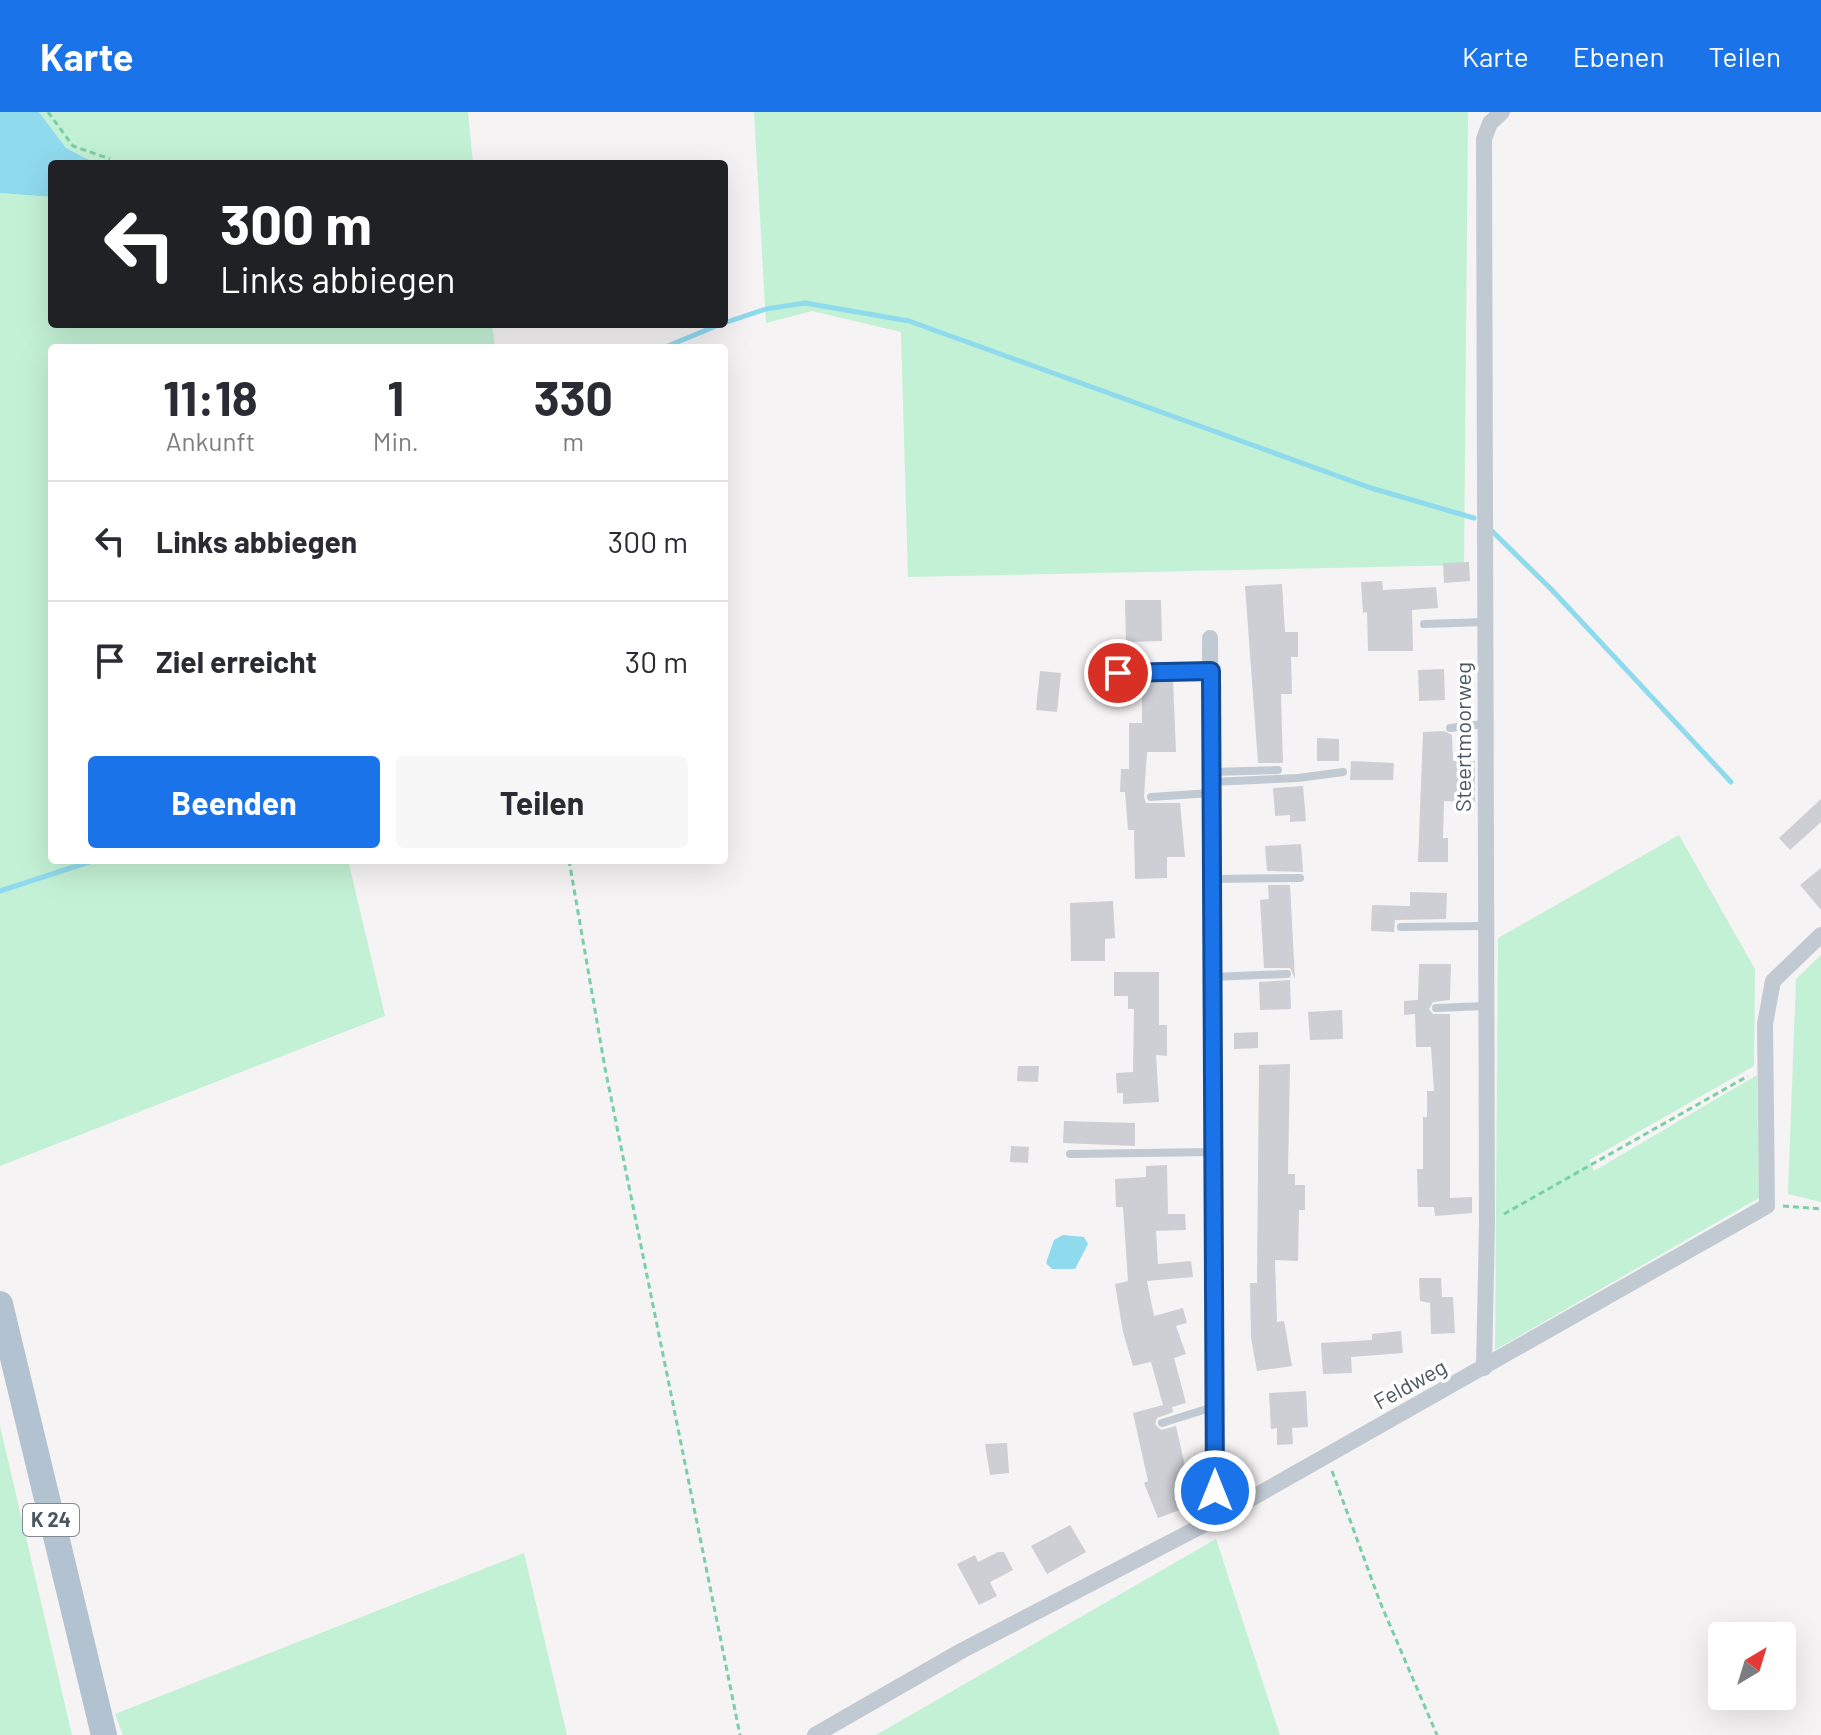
<!DOCTYPE html>
<html lang="de">
<style>
:root{--surface:#fff;--page:#f7f7f7;--text:#2b2b33;--muted:#7c7c81;--line:#e1e1e2;--accent:#1a73e8}
body{margin:0;font-family:Barlow,sans-serif;background:var(--page);color:var(--text);height:100vh;display:flex;flex-direction:column;font-size:30px;white-space:nowrap}
*{box-sizing:border-box;margin:0}
p{font-size:26px;color:var(--muted)}
.icon{flex:none;width:44px;height:44px;fill:none;stroke:currentColor;stroke-width:2;stroke-linecap:round;stroke-linejoin:round}
.map{position:relative;flex:1;overflow:hidden}
.details{position:absolute;left:48px;top:232px;width:680px;height:520px;display:flex;flex-direction:column;background:var(--surface);border-radius:8px;box-shadow:0 8px 32px #0002}
.details>*{flex:none}
.hud{position:absolute;left:48px;top:48px;width:680px;height:168px;border-radius:8px;box-shadow:0 8px 32px #0002;background:#202124;color:#fff;overflow:hidden}
.needle{width:52px;rotate:38deg}
.controls{position:absolute;left:1708px;top:1510px;display:grid;gap:16px}
.controls a{display:grid;place-items:center;width:88px;height:88px;border-radius:8px;background:var(--surface);box-shadow:0 8px 32px #0002;font-size:40px}
.pin{position:absolute;display:grid;place-items:center;width:68px;height:68px;color:#fff;margin:-34px;border:4px solid #fff;border-radius:50%;box-shadow:0 2px 8px #0007}
.me{position:absolute;width:88px;margin:-44px;rotate:0deg;stroke-linejoin:round;filter:drop-shadow(0 0 6px #0008)}
.turn{display:flex;align-items:center;gap:28px;height:168px;padding:0 40px;font-size:36px}
.turn .icon{width:104px;height:104px;stroke-width:2.5}
.turn b{display:block;font-size:56px;line-height:68px}
.eta{display:flex;justify-content:space-evenly;align-items:center;height:136px;text-align:center}
.eta b{font-size:48px;font-weight:700;line-height:56px}
.cta{display:flex;gap:16px;margin-top:auto;padding:16px 40px}
.cta a{flex:1;height:92px;border-radius:8px;background:var(--accent);color:#fff;font-size:32px;font-weight:700;line-height:92px;text-align:center}
.cta a+a{background:var(--page);color:var(--text)}
ul{padding:0;list-style:none}
li{display:flex;align-items:center;gap:24px;height:120px;padding:0 40px;border-top:2px solid var(--line)}
li div{flex:1}
li b{display:block;font-size:30px}
li em{font-style:normal}
header{display:flex;align-items:center;gap:48px;box-sizing:border-box;height:112px;padding:0 40px;background:var(--accent);color:#fff}
header strong{font-size:38px}
nav{display:flex;gap:44px;margin-inline-start:auto;font-size:28px}
.map>svg:first-child{display:block}
</style>
<header>
<strong>Karte</strong>
<nav><a>Karte</a><a>Ebenen</a><a>Teilen</a></nav>
</header>
<div class="map">
<svg width="1821" height="1623" viewBox="0 0 1821 1623">
<rect width="100%" height="100%" fill="#f5f3f3"/>
<g fill="#c3f1d5">
<path d="M39,0H468L473,52H97L66,36Z"/>
<path d="M754,0H1468L1464,453L908,465L901,220L812,199L766,211Z"/>
<path d="M0,81L52,85V212H492L495,236H52V748H348L385,904L0,1054Z"/>
<path d="M1679,723L1755,857L1754,954L1589,1048L1594,1059L1757,963L1759,1086L1495,1238L1498,826Z"/>
<path d="M1821,843V1090L1788,1082L1796,867Z"/>
<path d="M0,1314L72,1623H0Z"/>
<path d="M1216,1427L1280,1623H876Z"/>
<path d="M524,1441L567,1623H123L115,1602Z"/>
</g>
<g fill="#90daee">
<path d="M0,0H39L66,36L97,52H52V85L0,81Z"/>
<path d="M1063,1123L1084,1125L1088,1132L1075,1157H1052L1046,1151L1054,1128Z"/>
</g>
<g fill="none" stroke-linecap="round" stroke-linejoin="round">
<g stroke="#90daee" stroke-width="5">
<path d="M724,211L766,197L805,191L909,209L1371,376L1474,406"/>
<path d="M663,236L721,212"/>
<path d="M1492,419L1552,478L1731,670"/>
<path d="M0,779L95,748"/>
</g>
</g>
<g fill="#cdcfd5">
<path d="M1469,450L1470,469L1444,471L1443,451Z"/>
<path d="M1382,469L1383,478L1436,475L1438,496L1412,498L1413,539H1368L1367,500L1363,501L1361,470Z"/>
<path d="M1282,472L1285,520H1298V545H1291L1292,582H1281L1283,651H1258L1245,474Z"/>
<path d="M1125,488H1161L1162,529L1126,530Z"/>
<path d="M1444,557L1445,588L1419,589L1418,558Z"/>
<path d="M1040,559L1061,561L1057,600L1036,598Z"/>
<path d="M1142,567H1173L1176,640H1147L1144,685L1146,691H1180L1185,745H1167V766L1135,767L1134,718H1128L1125,680H1120L1121,657H1129V611H1142Z"/>
<path d="M1444,619L1452,623L1453,649H1475V690L1444,689L1443,726H1448V750H1418L1423,620Z"/>
<path d="M1317,626L1339,627V649H1317Z"/>
<path d="M1351,649L1394,651L1393,668H1350Z"/>
<path d="M1303,674L1306,709L1290,710V703L1275,704L1273,676Z"/>
<path d="M1821,687V710L1790,738L1779,726Z"/>
<path d="M1301,732L1303,760L1267,759L1265,734Z"/>
<path d="M1821,756V798L1800,773Z"/>
<path d="M1268,773H1290L1295,867L1290,856H1264L1260,788L1269,787Z"/>
<path d="M1410,780L1447,781L1446,807L1395,808L1394,820L1371,819L1372,793L1410,794Z"/>
<path d="M1113,789L1115,826L1105,827V849H1071L1070,791Z"/>
<path d="M1419,852H1451L1450,888L1433,890L1429,897L1433,902H1450V1086L1472,1085V1101L1435,1104L1434,1095H1418L1417,1057H1423V1005H1427V979H1434L1431,935H1416L1415,902L1404,903V889L1418,888Z"/>
<path d="M1114,860H1159V913H1167V944L1156,943L1159,990L1123,992V981H1117L1116,961L1133,960L1134,897H1128V884H1114Z"/>
<path d="M1290,868L1291,897L1260,898L1259,870Z"/>
<path d="M1342,898L1343,927L1310,928L1308,900Z"/>
<path d="M1258,920V936L1234,937V921Z"/>
<path d="M1290,952L1288,1062H1295V1073H1305V1098H1299L1298,1149L1275,1148L1277,1210L1284,1209L1292,1254L1257,1259L1251,1226L1250,1171H1257L1259,953Z"/>
<path d="M1018,954H1039L1038,970L1017,969Z"/>
<path d="M1064,1009L1135,1011V1034L1063,1031Z"/>
<path d="M1011,1034L1029,1035L1028,1051L1010,1050Z"/>
<path d="M1167,1053L1168,1102H1185L1186,1118L1156,1119L1158,1152L1191,1149L1193,1165L1147,1169L1154,1204L1183,1196L1187,1211L1176,1214L1186,1242L1174,1246L1186,1291L1172,1295L1173,1300L1157,1306L1155,1312L1161,1318L1176,1314L1187,1363L1177,1367L1188,1395L1158,1406L1144,1371L1148,1369L1133,1301L1163,1293L1151,1250L1133,1254L1123,1220L1115,1172L1128,1169L1123,1095H1116L1115,1067L1146,1065V1054Z"/>
<path d="M1419,1166H1441L1442,1185H1453L1455,1221L1431,1222L1430,1191L1420,1189Z"/>
<path d="M1401,1219L1403,1241L1351,1245L1352,1261L1323,1262L1321,1231L1372,1228V1222Z"/>
<path d="M1306,1279L1308,1315L1292,1316L1293,1332L1277,1333V1316L1271,1317L1269,1281Z"/>
<path d="M1007,1331L1009,1361L990,1363L985,1332Z"/>
<path d="M1070,1413L1086,1440L1047,1462L1031,1434Z"/>
<path d="M998,1440H1004L1013,1458L990,1470L997,1484L979,1493L957,1452L975,1443L978,1450Z"/>
</g>
<g fill="none" stroke-linecap="round" stroke-linejoin="round">
<g stroke="#7ad0a6" stroke-width="3" stroke-dasharray="6 4" stroke-linecap="butt">
<path d="M48,0L73,34L110,47"/>
<path d="M569,748L605,956L740,1623"/>
<path d="M1783,1094L1821,1097"/>
<path d="M1504,1102L1748,964"/>
<path d="M1332,1359L1380,1490L1437,1623"/>
</g>
<g stroke="#c1cad2" stroke-width="8">
<path d="M1424,512L1485,510"/>
<path d="M1089,566L1118,561L1210,559"/>
<path d="M1450,616L1485,612"/>
<path d="M1211,660L1278,658"/>
<path d="M1211,670L1298,666L1343,660"/>
<path d="M1151,685L1210,681"/>
<path d="M1211,767L1300,766"/>
<path d="M1401,815L1485,814"/>
<path d="M1212,865L1287,862"/>
<path d="M1436,896L1486,894"/>
<path d="M1070,1042L1213,1040"/>
<path d="M1162,1311L1213,1295"/>
</g>
<g stroke="#c1cad2" stroke-width="16">
<path d="M1210,526L1215,1407"/>
<path d="M1484,1256L1487,1112L1484,27L1490,11L1502,0"/>
<path d="M815,1623L963,1538L1215,1407L1767,1094L1765,912L1773,869L1821,823"/>
</g>
<path stroke="#b3c2d1" stroke-width="26" d="M0,1192L104,1623"/>
</g>
<g fill="none" stroke-linecap="round" stroke-linejoin="round">
<g stroke="#114b97" stroke-width="20">
<path id="route" d="M1118,561L1211,559L1215,1379"/>
</g>
<use href="#route" stroke="#1a73e8" stroke-width="14"/>
</g>
<g text-anchor="middle" stroke-width="7" stroke-linejoin="round" paint-order="stroke">
<rect fill="#fff" stroke="#808990" stroke-width="2" x="23" y="1392" width="56" height="32" rx="6"/>
<g font-size="20" font-weight="bold" fill="#4a5661">
<text x="51" y="1415">K 24</text>
</g>
<g font-size="22" fill="#4a5661" stroke="#fff">
<text transform="translate(1463 625) rotate(-90)" y="8">Steertmoorweg</text>
<text transform="translate(1410 1272) rotate(-29)" y="8">Feldweg</text>
</g>
</g>
</svg>
<div class="controls">
<a><svg class="needle" viewBox="-14 -14 28 28"><path d="M0-13l5 13h-10z" fill="#e53935"/><path d="M0 13l5-13h-10z" fill="#7c7c81"/></svg></a>
</div>
<div class="pin" style="left:1118px;top:561px;background:#d93025"><svg class="icon" aria-label="arrive" viewBox="0 0 24 24"><path d="M6 21V4h12l-3 4 3 4H6"/></svg></div>
<svg class="me" style="left:1215px;top:1379px" viewBox="-20 -20 40 40"><circle r="17" fill="#1a73e8" stroke="#fff" stroke-width="3"/><path d="M0-11L8 9 0 5-8 9z" fill="#fff"/></svg>
<div class="hud">
<div class="turn"><svg class="icon" aria-label="left" viewBox="0 0 24 24"><path d="M17 20v-9H6M10 6l-5 5 5 5"/></svg><div><b>300 m</b>Links abbiegen</div></div>
</div>
<section class="details">
<div class="eta">
<div><b>11:18</b><p>Ankunft</p></div>
<div><b>1</b><p>Min.</p></div>
<div><b>330</b><p>m</p></div>
</div>
<ul>
<li><svg class="icon" aria-label="left" viewBox="0 0 24 24"><path d="M17 20v-9H6M10 6l-5 5 5 5"/></svg><div><b>Links abbiegen</b></div><em>300 m</em></li>
<li><svg class="icon" aria-label="arrive" viewBox="0 0 24 24"><path d="M6 21V4h12l-3 4 3 4H6"/></svg><div><b>Ziel erreicht</b></div><em>30 m</em></li>
</ul>
<div class="cta"><a>Beenden</a><a>Teilen</a></div>
</section>
</div>
